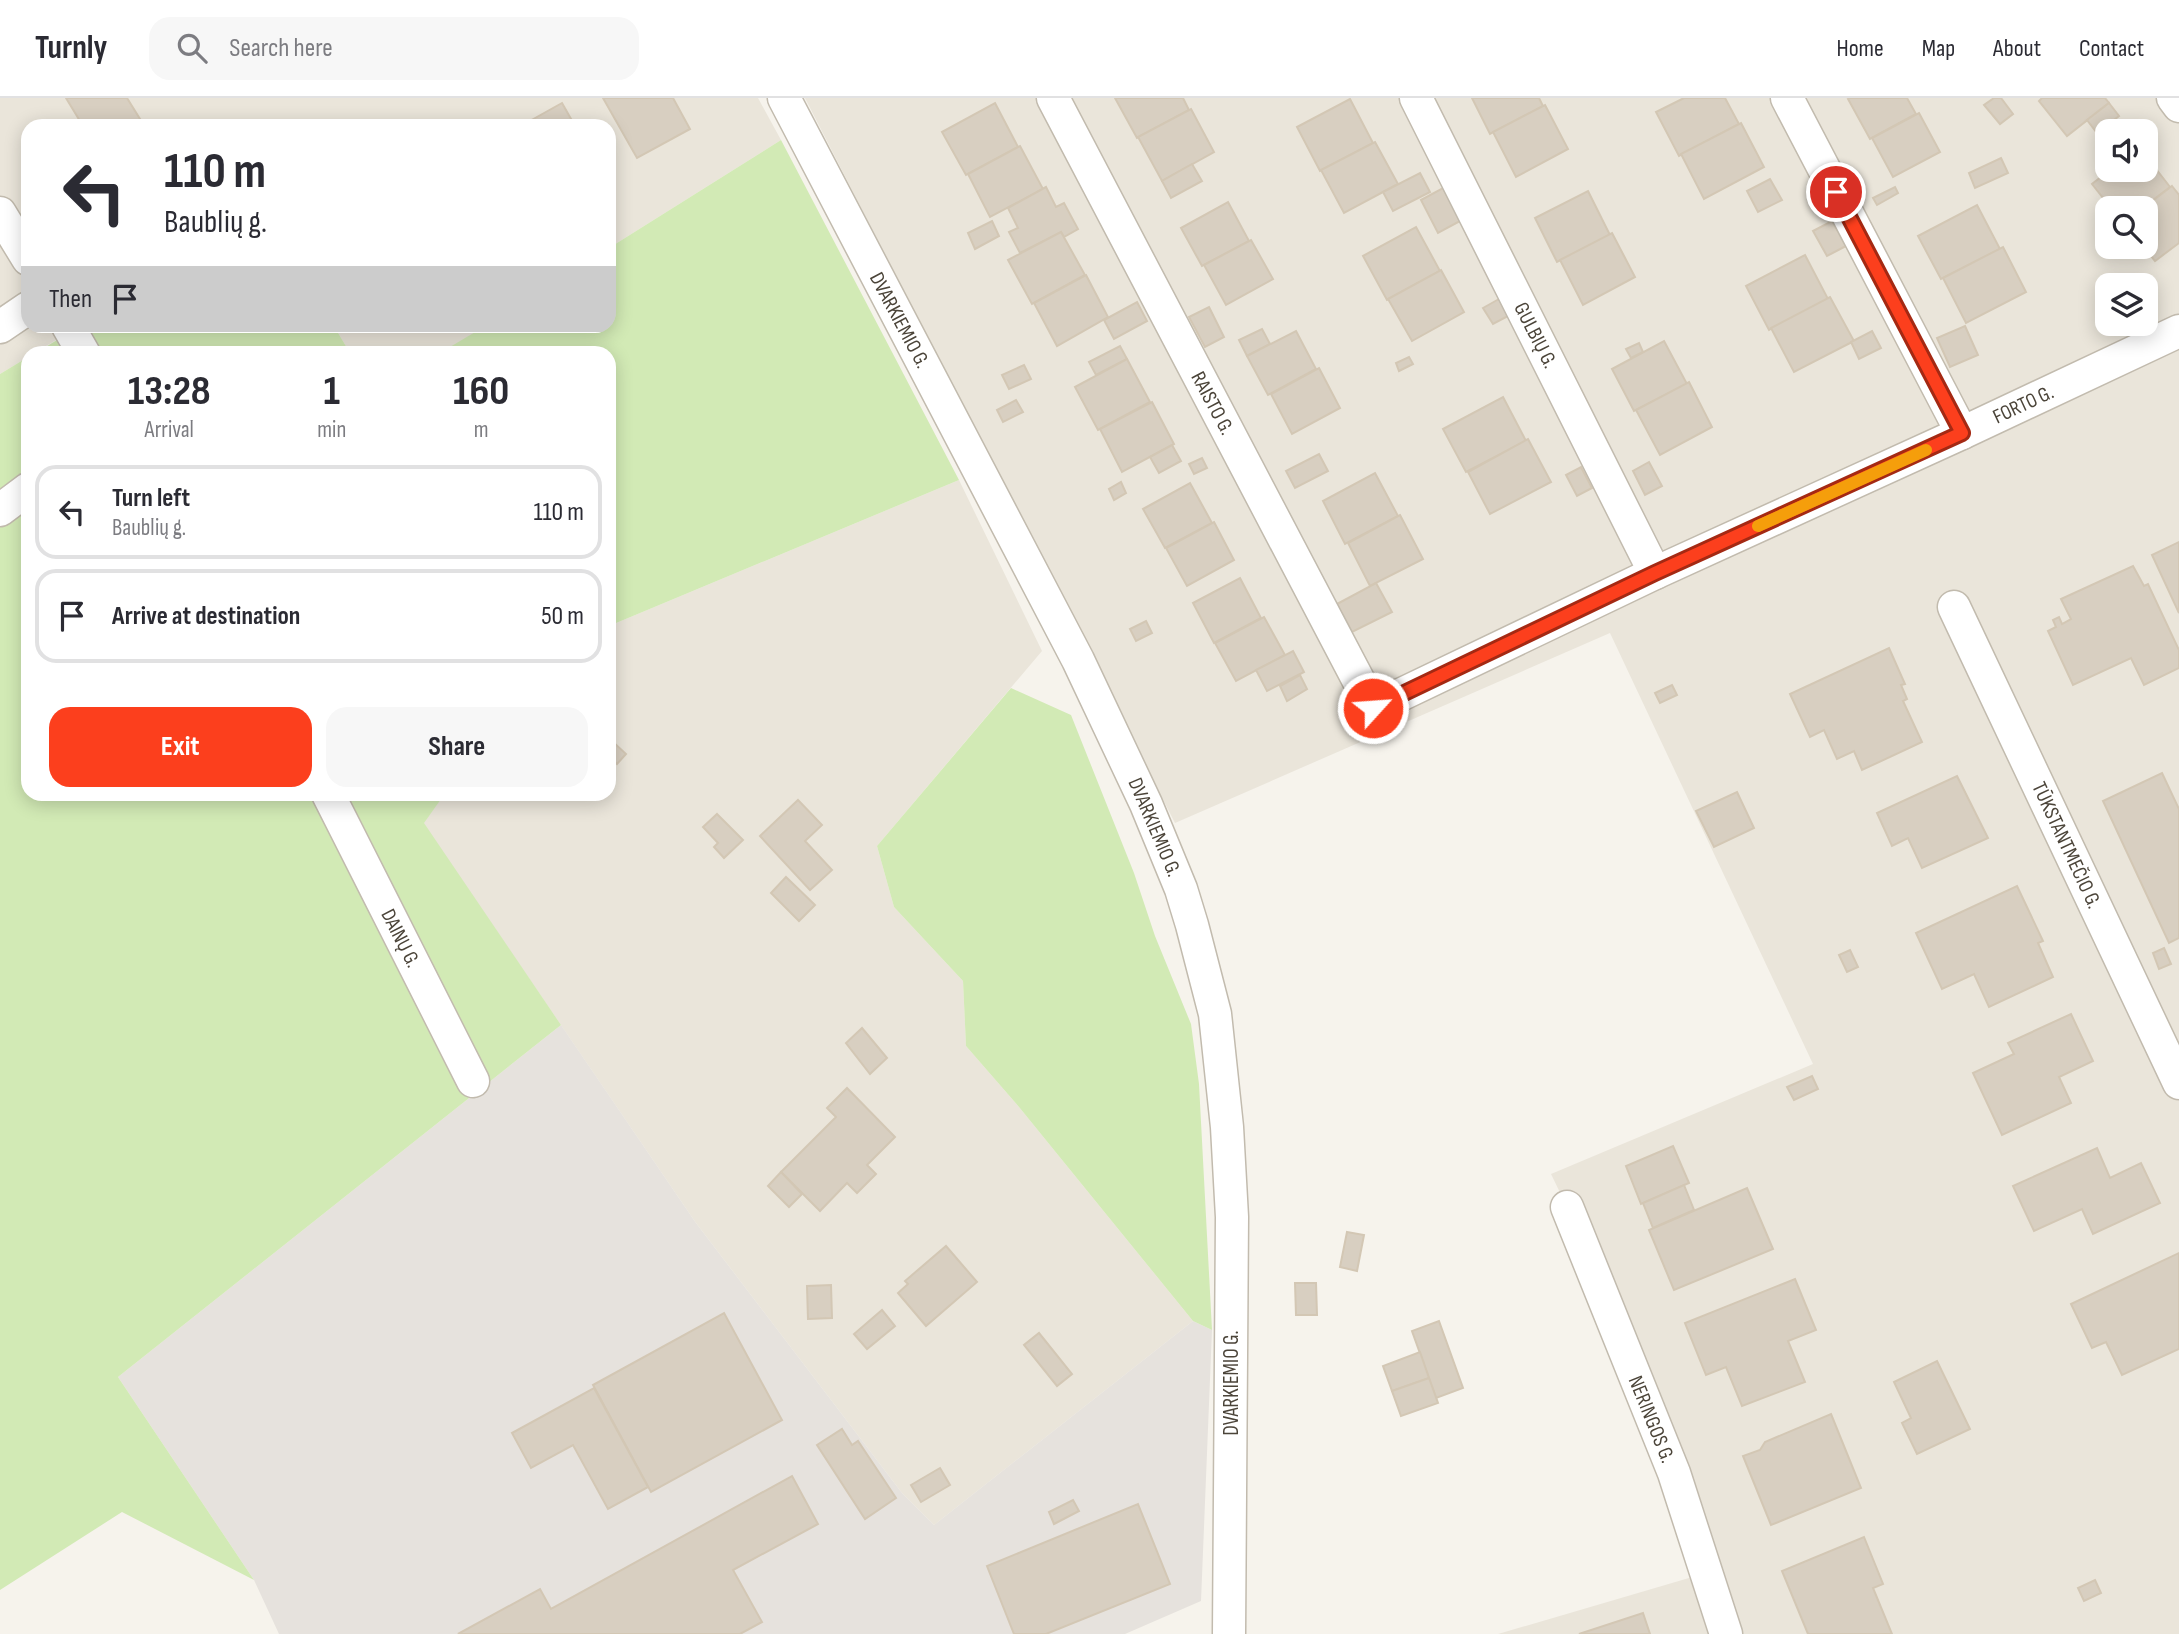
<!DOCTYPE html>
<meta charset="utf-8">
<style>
:root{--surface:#fff;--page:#f7f7f7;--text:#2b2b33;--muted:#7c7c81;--line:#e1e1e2;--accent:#fc3f1d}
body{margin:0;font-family:"Sofia Sans Condensed",sans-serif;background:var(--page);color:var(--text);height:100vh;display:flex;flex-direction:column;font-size:26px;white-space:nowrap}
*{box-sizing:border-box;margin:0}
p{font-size:23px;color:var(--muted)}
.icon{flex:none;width:38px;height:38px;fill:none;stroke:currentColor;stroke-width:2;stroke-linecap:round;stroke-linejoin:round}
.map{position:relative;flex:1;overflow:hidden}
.details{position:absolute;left:21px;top:248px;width:595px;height:455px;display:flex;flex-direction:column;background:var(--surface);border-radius:21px;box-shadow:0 4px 18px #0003}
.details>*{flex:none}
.banner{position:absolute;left:21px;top:21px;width:595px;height:214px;border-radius:21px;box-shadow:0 4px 18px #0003;background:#fff;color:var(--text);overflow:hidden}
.fabs{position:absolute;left:2095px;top:21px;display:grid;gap:14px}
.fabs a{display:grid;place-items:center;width:63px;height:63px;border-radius:14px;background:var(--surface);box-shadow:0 4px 18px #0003;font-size:35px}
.pin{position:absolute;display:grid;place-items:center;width:60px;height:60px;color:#fff;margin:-30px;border:4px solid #fff;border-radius:50%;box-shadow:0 2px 7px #0007}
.me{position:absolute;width:77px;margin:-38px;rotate:64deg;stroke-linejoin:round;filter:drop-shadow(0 0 5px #0008)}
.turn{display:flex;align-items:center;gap:24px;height:147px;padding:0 28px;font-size:32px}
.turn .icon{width:91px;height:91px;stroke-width:2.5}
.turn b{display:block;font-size:49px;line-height:60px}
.then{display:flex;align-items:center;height:66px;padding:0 28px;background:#0003;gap:14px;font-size:26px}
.eta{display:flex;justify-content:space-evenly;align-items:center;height:119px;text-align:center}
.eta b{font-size:42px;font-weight:700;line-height:49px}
.action{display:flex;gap:14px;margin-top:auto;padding:14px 28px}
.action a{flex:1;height:80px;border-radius:21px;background:var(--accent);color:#fff;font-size:28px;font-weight:700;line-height:80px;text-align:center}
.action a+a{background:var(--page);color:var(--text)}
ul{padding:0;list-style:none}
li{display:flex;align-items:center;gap:21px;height:94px;margin:0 14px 10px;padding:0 14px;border:4px solid var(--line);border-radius:21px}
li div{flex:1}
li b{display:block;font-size:26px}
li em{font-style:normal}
header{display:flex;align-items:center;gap:42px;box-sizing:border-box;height:98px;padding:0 35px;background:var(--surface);border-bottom:2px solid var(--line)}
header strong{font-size:33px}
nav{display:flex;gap:38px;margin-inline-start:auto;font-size:24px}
.search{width:490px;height:63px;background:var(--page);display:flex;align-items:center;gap:18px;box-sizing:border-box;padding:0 24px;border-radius:21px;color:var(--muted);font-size:26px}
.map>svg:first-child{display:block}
</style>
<header>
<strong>Turnly</strong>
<div class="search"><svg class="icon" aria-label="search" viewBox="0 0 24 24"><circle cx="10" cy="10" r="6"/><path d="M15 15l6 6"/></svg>Search here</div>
<nav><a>Home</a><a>Map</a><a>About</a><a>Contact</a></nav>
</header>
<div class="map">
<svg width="2179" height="1536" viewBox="0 0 2179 1536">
<rect width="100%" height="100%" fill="#f6f3ec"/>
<g fill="#eae5da" fill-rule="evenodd">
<path d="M0,0H758L781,42L609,150V28H28V228H80L34,255L28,256V259L0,276Z"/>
<path d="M805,0H2179V1536H1498L1706,1475L1567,1109L1551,1076L1813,966L1610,535L1175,725ZM2107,33H2146V72H2107ZM2107,110H2146V149H2107ZM2107,187H2146V226H2107Z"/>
<path d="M334,228H485L440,256L350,255Z"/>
<path d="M959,382L1042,553L877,748L894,809L963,883L966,948L1019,1009L1193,1223L934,1427L902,1395L696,1125L423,725L444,697L609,696V528Z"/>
</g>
<path fill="#e6e2dd" d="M561,927L696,1125L902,1395L934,1427L1193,1223L1212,1232L1201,1503L1125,1536H279L254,1482L118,1279Z"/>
<g fill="#d2eab5">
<path d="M781,42L959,382L609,528V256L440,255L485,228H609V150Z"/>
<path d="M80,228H334L350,255L34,256Z"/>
<path d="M28,259V696L444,697L424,725L561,927L118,1279L254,1482L122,1414L0,1492V276Z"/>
<path d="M1011,590L1071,617L1134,775L1155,838L1191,926L1199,986L1212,1232L1193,1223L1019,1009L966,948L963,883L894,809L877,748Z"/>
</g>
<g fill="#d8cfc1" stroke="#d3c7b4" stroke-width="2">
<path d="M66,0H127L140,21L129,28H83Z"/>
<path d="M603,0H673L690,31L637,60Z"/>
<path d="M1115,0H1183L1189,12L1137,40Z"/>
<path d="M1472,0H1539L1543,8L1490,36Z"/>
<path d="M1684,0H1725L1739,26L1679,58L1656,14Z"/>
<path d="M1850,0H1907L1916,16L1870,41L1848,1Z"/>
<path d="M1994,0H2001L2013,16L2000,26L1984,7Z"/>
<path d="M2042,0H2105L2109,5L2067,38L2039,3Z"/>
<path d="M1350,1L1373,45L1320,73L1297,29Z"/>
<path d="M562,5L575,28H521Z"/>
<path d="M995,5L1018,49L966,77L942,34Z"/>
<path d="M2109,5L2119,18L2097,35L2087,22Z"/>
<path d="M1545,7L1568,51L1516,79L1493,34Z"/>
<path d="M1191,11L1214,54L1162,83L1138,39Z"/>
<path d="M1919,15L1940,54L1893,79L1872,40Z"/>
<path d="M1741,25L1764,69L1704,101L1681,56Z"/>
<path d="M1375,44L1398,86L1344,115L1321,72Z"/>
<path d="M1020,48L1043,91L990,119L968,76Z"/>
<path d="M2146,58L2170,89L2143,110H2111L2092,86L2110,72H2146Z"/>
<path d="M2001,60L2008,75L1975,90L1969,75Z"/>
<path d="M1192,66L1202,83L1171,100L1162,83Z"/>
<path d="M1420,75L1430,94L1393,113L1383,94Z"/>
<path d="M1770,81L1782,102L1758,114L1747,93Z"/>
<path d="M2172,88L2179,97V145L2155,163L2144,149L2146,110H2143Z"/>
<path d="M1046,89L1056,109L1064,105L1078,131L1064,139L1061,134L1020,155L1009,134L1018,130L1008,110Z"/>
<path d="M1895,89L1898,95L1877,107L1873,100Z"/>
<path d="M1443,90L1460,123L1438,135L1421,102Z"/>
<path d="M1588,93L1610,137L1557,164L1535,120Z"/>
<path d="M1228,104L1249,143L1202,168L1181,130Z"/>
<path d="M1977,107L2000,151L1941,181L1918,138Z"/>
<path d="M992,123L999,138L975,151L968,135Z"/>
<path d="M1832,123L1846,148L1827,158L1813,133Z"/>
<path d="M1416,129L1440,173L1387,202L1363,158Z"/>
<path d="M1061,134L1085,177L1032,206L1008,162Z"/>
<path d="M1612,135L1635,179L1583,207L1560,162Z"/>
<path d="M1251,142L1273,181L1226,207L1204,167Z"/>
<path d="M2003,149L2026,194L1966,225L1943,180Z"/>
<path d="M1805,157L1828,201L1769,232L1746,188Z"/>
<path d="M1441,172L1464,214L1412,243L1388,201Z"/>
<path d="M1086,177L1108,219L1057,248L1034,205Z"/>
<path d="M1830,199L1854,243L1794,274L1771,230Z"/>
<path d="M1499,201L1508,218L1493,226L1483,210Z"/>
<path d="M1137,204L1147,223L1114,241L1104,222Z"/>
<path d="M1209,209L1224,239L1205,249L1189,219Z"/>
<path d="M1965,228L1978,257L1950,269L1937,240Z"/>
<path d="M1262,231L1270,246L1247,258L1239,242Z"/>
<path d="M1296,233L1316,271L1268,297L1247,258Z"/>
<path d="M1872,233L1881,250L1859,261L1851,244Z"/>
<path d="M1664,243L1687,286L1634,313L1612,271Z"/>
<path d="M1639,245L1643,254L1631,260L1626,251Z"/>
<path d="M1120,248L1127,261L1096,277L1089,264Z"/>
<path d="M1409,259L1413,266L1399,273L1396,265Z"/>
<path d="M1127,261L1150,304L1098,332L1075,289Z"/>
<path d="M1024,267L1031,281L1009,291L1002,277Z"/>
<path d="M1319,270L1340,310L1292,336L1271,296Z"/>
<path d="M1689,284L1712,329L1660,357L1636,312Z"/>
<path d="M1503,299L1526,343L1466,374L1443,331Z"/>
<path d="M1016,302L1023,314L1003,324L997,312Z"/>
<path d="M1152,304L1174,346L1122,374L1100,331Z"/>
<path d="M1528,341L1551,384L1490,416L1468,374Z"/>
<path d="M1172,347L1181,363L1159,375L1150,359Z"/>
<path d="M1319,356L1328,373L1295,390L1286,373Z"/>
<path d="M1202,360L1207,370L1194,376L1189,366Z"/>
<path d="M1649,364L1662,388L1645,397L1633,373Z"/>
<path d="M1581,369L1592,390L1577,398L1566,377Z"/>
<path d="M1375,375L1398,418L1345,446L1323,403Z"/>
<path d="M1121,384L1126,395L1114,402L1109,391Z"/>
<path d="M1190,385L1212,425L1165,450L1143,411Z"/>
<path d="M1400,417L1423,461L1370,488L1348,445Z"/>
<path d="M1214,424L1234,462L1187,488L1166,450Z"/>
<path d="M2179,444V515L2152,457Z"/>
<path d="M2133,468L2144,488L2148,486L2179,552V570L2144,587L2131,560L2073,587L2048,533L2056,529L2053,522L2059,519L2062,526L2071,521L2061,501Z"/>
<path d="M1240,480L1261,520L1214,545L1193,505Z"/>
<path d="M1376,485L1392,514L1352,534L1337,506Z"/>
<path d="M1264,519L1285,557L1236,583L1215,545Z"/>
<path d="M1146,523L1152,535L1136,543L1130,531Z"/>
<path d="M1889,550L1905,586L1901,587L1907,601L1903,603L1922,644L1862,672L1854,653L1837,661L1824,632L1810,639L1790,596Z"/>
<path d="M1293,553L1304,574L1267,593L1256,572Z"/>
<path d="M1300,577L1307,591L1287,603L1280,588Z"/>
<path d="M1672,587L1677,597L1660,605L1655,595Z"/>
<path d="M612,643L626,656L617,666L609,658V646Z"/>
<path d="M2162,675L2179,711V840L2169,845L2103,703Z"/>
<path d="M1957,678L1988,740L1922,770L1908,740L1892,748L1877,715Z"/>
<path d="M1737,694L1754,730L1714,749L1696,713Z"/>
<path d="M798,702L822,727L805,743L832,772L810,792L760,738Z"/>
<path d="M717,716L743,742L724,760L714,749L718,745L703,729Z"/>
<path d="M786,779L815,807L799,823L771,795Z"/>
<path d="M2017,788L2043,843L2038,845L2053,879L1989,909L1974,876L1942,891L1916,835Z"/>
<path d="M2164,850L2171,866L2159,871L2153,855Z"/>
<path d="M1850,852L1858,869L1847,874L1839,857Z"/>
<path d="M2071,916L2093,963L2059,979L2071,1005L2002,1037L1973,975L2014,956L2008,945Z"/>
<path d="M862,930L887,960L870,976L846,945Z"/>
<path d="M1812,978L1818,991L1794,1002L1787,989Z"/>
<path d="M847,990L895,1039L867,1067L876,1076L857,1095L847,1085L820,1113L781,1074L836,1019L827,1010Z"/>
<path d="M1673,1048L1689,1085L1641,1106L1626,1068Z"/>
<path d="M2097,1050L2110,1080L2141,1065L2160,1105L2093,1136L2082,1111L2034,1133L2013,1088Z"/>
<path d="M781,1074L802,1096L789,1109L768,1088Z"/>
<path d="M1684,1087L1694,1112L1653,1130L1643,1105Z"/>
<path d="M1747,1090L1773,1151L1674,1192L1649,1132Z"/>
<path d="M1347,1134L1364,1137L1357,1173L1340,1169Z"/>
<path d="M946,1148L977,1184L926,1228L898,1195L908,1186L905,1183Z"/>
<path d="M2179,1155V1251L2122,1277L2106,1244L2092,1250L2071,1206Z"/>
<path d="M1795,1181L1816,1232L1788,1243L1805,1284L1742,1308L1726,1269L1706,1277L1685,1225Z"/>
<path d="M1295,1185H1316L1317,1217H1296Z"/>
<path d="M831,1187L832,1220L808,1221L807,1188Z"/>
<path d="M882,1212L895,1228L867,1251L854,1236Z"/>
<path d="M724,1215L782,1322L651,1394L593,1287Z"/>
<path d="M1439,1223L1463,1290L1436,1300L1412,1233Z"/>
<path d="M1039,1235L1072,1276L1057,1288L1024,1247Z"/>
<path d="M1420,1254L1429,1280L1392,1293L1383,1268Z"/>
<path d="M1937,1263L1970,1331L1917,1356L1902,1325L1911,1320L1894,1284Z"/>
<path d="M1429,1280L1438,1305L1401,1318L1392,1293Z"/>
<path d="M594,1290L648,1389L608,1411L573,1347L531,1370L512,1335Z"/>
<path d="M1831,1316L1861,1390L1771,1427L1743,1358L1760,1352L1765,1344Z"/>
<path d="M842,1331L852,1347L858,1343L896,1400L865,1421L817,1347Z"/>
<path d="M940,1370L950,1387L921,1404L911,1387Z"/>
<path d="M792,1378L818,1426L733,1472L762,1524L740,1536H458L540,1491L551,1511Z"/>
<path d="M1073,1402L1079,1413L1054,1426L1049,1414Z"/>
<path d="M1138,1406L1170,1486L1046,1536H1014L987,1468Z"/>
<path d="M1864,1439L1883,1486L1873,1490L1892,1536H1808L1782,1473Z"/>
<path d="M2095,1482L2101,1495L2084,1503L2078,1490Z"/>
<path d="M1643,1515L1650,1536H1579Z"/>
</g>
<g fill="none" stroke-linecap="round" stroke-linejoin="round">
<g stroke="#c2bbae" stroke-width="35">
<g id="minor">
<path d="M784,0L1078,562L1146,706L1181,791L1192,827L1215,916L1227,1029L1232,1119L1229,1536"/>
<path d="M1053,0L1373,610L1655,475L1962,335L2179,233"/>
<path d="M1416,0L1655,475"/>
<path d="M1787,0L1962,335"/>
<path d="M2173,0L2179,8"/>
<path d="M0,115L28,161"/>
<path d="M68,228L84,256"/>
<path d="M0,229L28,210"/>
<path d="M0,412L28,391"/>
<path d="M1954,509L2179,985"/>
<path d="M328,696L473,983"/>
<path d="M1567,1109L1674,1375L1726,1536"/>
</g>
</g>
<use href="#minor" stroke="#fff" stroke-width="32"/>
</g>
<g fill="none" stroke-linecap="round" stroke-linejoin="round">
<g stroke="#a42913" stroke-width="18">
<path id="route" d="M1373,610L1655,475L1962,335L1836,94"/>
</g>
<use href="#route" stroke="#fc3f1d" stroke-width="12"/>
<path stroke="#f59e0b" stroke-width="12" d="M1758,428L1926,352"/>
</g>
<g text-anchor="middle" stroke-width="7" stroke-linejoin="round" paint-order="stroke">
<g font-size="21" fill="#4b4439" stroke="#fff">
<text transform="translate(900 222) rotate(62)" y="7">DVARKIEMIO G.</text>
<text transform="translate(1536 237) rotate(63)" y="7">GULBIŲ G.</text>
<text transform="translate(1213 305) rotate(62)" y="7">RAISTO G.</text>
<text transform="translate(2023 306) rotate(-25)" y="7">FORTO G.</text>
<text transform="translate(1155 729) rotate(67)" y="7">DVARKIEMIO G.</text>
<text transform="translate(2067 747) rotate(65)" y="7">TŪKSTANTMEČIO G.</text>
<text transform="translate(401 840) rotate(63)" y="7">DAINŲ G.</text>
<text transform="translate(1231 1285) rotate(-90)" y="7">DVARKIEMIO G.</text>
<text transform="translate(1652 1321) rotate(68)" y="7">NERINGOS G.</text>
</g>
</g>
</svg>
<div class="fabs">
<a><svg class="icon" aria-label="sound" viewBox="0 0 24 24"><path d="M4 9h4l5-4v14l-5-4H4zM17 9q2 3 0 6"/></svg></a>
<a><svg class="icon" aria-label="search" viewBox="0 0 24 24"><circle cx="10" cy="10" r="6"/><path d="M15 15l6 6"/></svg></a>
<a><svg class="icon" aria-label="layers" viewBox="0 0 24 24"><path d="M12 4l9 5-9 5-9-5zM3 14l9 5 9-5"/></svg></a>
</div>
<div class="pin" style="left:1836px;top:94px;background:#d93025"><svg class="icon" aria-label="arrive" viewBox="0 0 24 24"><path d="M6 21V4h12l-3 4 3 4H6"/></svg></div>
<svg class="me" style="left:1373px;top:610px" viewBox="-20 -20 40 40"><circle r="17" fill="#fc3f1d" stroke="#fff" stroke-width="3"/><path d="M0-11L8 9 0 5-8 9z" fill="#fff"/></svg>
<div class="banner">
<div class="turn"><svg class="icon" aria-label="left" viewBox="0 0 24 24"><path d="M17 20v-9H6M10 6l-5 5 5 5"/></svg><div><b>110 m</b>Baublių g.</div></div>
<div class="then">Then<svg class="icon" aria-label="arrive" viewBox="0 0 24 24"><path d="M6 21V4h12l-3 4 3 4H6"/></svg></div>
</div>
<section class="details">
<div class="eta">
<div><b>13:28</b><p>Arrival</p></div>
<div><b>1</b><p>min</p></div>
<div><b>160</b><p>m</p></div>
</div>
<ul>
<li><svg class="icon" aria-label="left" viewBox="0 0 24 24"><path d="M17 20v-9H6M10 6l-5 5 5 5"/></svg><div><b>Turn left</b><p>Baublių g.</p></div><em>110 m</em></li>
<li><svg class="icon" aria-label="arrive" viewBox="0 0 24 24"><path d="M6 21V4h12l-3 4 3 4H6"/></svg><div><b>Arrive at destination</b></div><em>50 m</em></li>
</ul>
<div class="action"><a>Exit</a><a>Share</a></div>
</section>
</div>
